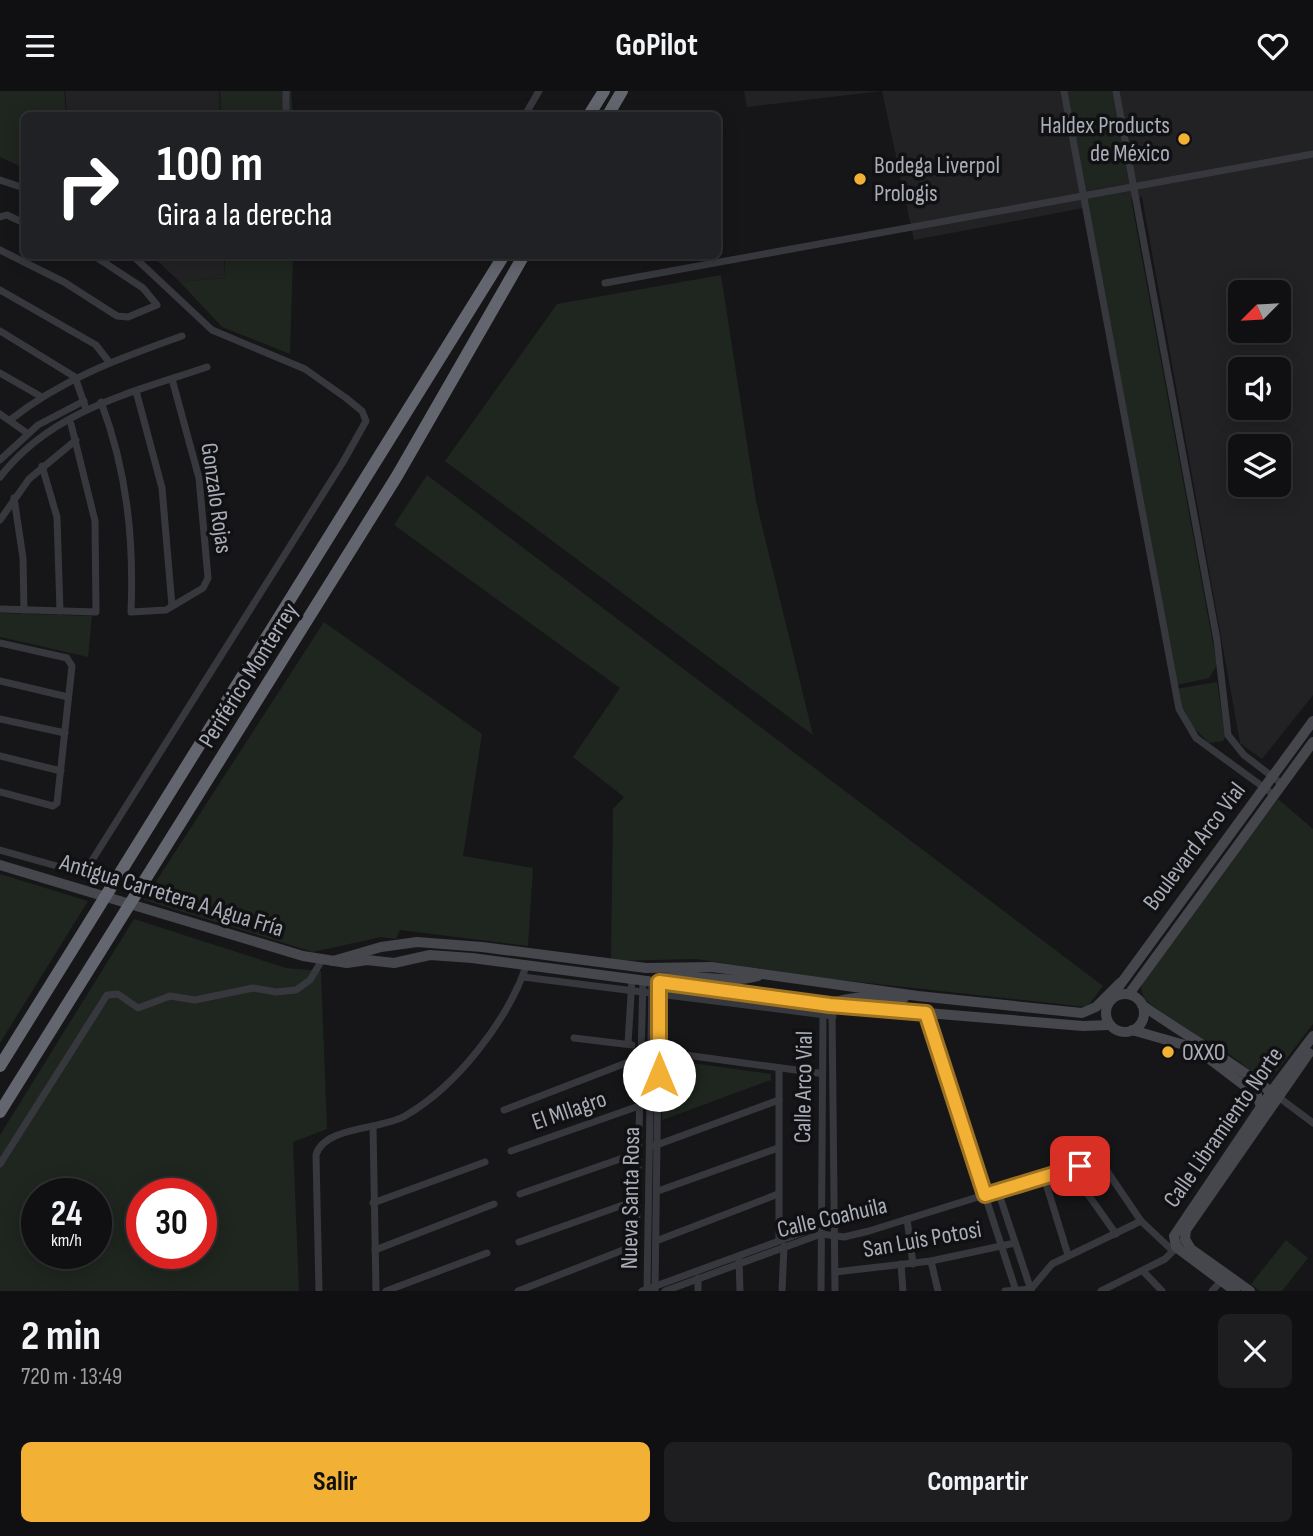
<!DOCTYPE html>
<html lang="es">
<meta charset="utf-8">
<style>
:root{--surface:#101012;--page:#1e1e20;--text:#f1f3f6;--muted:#9c9d9f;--line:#303032;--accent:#f2b134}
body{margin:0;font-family:"Sofia Sans Condensed",sans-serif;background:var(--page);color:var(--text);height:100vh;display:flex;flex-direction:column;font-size:26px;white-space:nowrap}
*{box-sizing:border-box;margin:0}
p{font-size:23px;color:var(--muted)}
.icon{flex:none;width:38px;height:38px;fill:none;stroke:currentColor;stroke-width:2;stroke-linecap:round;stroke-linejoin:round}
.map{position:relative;height:1200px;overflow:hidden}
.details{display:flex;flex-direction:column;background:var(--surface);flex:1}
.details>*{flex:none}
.guide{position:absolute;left:21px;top:21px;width:700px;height:147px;border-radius:10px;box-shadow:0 4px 18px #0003,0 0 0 2px var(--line);background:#202124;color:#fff;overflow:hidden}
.needle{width:46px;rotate:246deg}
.controls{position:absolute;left:1228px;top:189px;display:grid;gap:14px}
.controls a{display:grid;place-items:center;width:63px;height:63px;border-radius:10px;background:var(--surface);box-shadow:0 4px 18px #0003,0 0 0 2px var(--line);font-size:35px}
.speed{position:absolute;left:21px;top:1087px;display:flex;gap:14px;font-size:35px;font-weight:700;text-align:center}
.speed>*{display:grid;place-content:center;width:91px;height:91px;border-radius:50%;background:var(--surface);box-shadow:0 4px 18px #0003,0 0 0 2px var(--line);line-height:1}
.speed small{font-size:18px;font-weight:400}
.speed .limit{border:10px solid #d22;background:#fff;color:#111}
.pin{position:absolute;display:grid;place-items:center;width:60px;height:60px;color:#fff;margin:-30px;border-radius:14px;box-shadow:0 4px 10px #0006}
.me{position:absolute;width:77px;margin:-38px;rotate:0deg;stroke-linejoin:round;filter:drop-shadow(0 0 5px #0008)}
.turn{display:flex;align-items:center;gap:24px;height:147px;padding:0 21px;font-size:32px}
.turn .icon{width:91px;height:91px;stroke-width:2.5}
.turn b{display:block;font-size:49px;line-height:60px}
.round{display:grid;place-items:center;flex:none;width:74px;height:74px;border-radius:10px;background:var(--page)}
.overview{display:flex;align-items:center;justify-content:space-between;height:119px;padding:0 21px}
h1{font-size:42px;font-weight:700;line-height:52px}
.action{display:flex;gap:14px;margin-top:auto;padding:14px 21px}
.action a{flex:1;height:80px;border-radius:10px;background:var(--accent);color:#111;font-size:28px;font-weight:700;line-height:80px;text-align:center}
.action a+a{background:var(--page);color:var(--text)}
header{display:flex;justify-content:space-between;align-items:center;height:91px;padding:0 21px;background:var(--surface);font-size:32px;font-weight:700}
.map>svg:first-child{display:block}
</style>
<header><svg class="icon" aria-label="menu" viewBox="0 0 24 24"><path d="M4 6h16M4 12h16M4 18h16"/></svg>GoPilot<svg class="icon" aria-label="heart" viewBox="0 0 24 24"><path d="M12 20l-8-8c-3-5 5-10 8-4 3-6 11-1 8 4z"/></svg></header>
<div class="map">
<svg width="1313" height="1200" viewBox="0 0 1313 1200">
<rect width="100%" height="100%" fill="#161618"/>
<g fill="#222225" fill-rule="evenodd">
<path d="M65,0H219L220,24H67Z"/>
<path d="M744,0H1313V604L1262,668L1240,652L1142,106L914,149L882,0L747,16ZM1241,201H1279V240H1241ZM1241,278H1279V317H1241ZM1241,355H1279V394H1241Z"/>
<path d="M152,165H224L225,187L180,191Z"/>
</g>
<g fill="#1e261f" fill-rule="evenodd">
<path d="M0,0H64L66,24H24V77L0,66Z"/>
<path d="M220,0H291L293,24H221Z"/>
<path d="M1068,0H1112L1127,78L1123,91L1091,98L1085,93Z"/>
<path d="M1120,102L1131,108L1217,574L1209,587L1177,594L1087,108Z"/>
<path d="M225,165H293L290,263L222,236L180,191L225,187Z"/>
<path d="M721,184L756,410L813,644L445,370L557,213Z"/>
<path d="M427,384L1103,895L1087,916L822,887L696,868L611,870L613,718L624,706L573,666L620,597L394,434Z"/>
<path d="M0,522L92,525L88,566L0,546Z"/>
<path d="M324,531L482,643L463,765L533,777L528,855L400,839L396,848L381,846L313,861L144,809Z"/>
<path d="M1217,591L1225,646L1223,650L1209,652L1186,629L1176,598Z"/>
<path d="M1278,708L1313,738V933L1267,993L1224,959L1197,948L1144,908L1141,897L1146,885Z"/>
<path d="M0,783L88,810L0,952Z"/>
<path d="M134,828L286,877L321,880L327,1038L293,1051L299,1200H0V1044ZM37,1102H96V1162H37ZM142,1102H201V1162H142Z"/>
<path d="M663,968L771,983V989L662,1029Z"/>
<path d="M1286,1149L1308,1167L1282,1200H1259L1251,1193Z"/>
</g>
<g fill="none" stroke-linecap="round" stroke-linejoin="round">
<g stroke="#37383d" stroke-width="7">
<path d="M286,0V24"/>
<path d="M1064,0L1179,618L1196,647L1274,704"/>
<path d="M1116,0L1217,549L1228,644L1244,664L1282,693"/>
<path d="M525,24L539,0"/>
<path d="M0,89L24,97"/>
<path d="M0,126L7,124L24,132"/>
<path d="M0,159L64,191L117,225L128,226L157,214L143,197L93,164"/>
<path d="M605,192L1313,63"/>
<path d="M0,199L96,254L109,271"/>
<path d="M0,240L75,286L86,318"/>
<path d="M0,282L40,305"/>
<path d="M136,300L162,397L172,515"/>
<path d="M101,311C127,380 134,448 131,521L166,519L203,497L208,487L199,387L172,288"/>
<path d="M0,323L27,342"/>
<path d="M10,329C62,288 120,267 182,245"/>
<path d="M0,369L38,334L84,310"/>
<path d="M42,375L57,426L60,520"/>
<path d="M0,386C52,319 131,302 207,276"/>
<path d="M14,407L23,467L24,519"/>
<path d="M0,429L29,388L76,349"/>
<path d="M0,518L96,521L95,430L71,333"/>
<path d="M0,552L67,567L72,575L57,712L53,715L0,701"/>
<path d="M0,590L68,606"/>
<path d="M0,628L65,642"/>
<path d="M0,665L61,680"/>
<path d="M0,759L71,779L91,771L343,371L366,330L362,320L346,307L305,278L212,239L132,164"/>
<path d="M523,886L833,925"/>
<path d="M832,921L835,1200"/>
<path d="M926,922L1016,1200"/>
<path d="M574,947L632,954"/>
<path d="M628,953L632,887"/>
<path d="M656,960L818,982"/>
<path d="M779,977V1148"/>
<path d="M1277,1005L1313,1032"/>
<path d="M504,1019L639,967"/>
<path d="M373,1035L376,1200"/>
<path d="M1078,1053L1090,1071L1107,1080L1141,1130L1173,1160"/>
<path d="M654,1055L779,1009"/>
<path d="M511,1060L639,1015"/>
<path d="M0,1073L107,904L118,903L138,917L170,905L195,909L253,897L276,901L296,899L310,889L322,869"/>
<path d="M1070,1078L1116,1143"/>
<path d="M1044,1086L1068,1164"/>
<path d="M658,1100L778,1057"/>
<path d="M998,1100L1031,1199"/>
<path d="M520,1103L637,1062"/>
<path d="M373,1112L485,1071"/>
<path d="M907,1128L913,1173"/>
<path d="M656,1150L778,1103"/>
<path d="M519,1151L637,1109"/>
<path d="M375,1159L494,1113"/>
<path d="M739,1167L740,1200"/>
<path d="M931,1170L938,1200"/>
<path d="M901,1173L903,1200"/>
<path d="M1143,1180L1162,1200"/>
<path d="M835,1181L931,1170L1015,1152"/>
<path d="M319,1200L316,1064C324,1035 381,1039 405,1025C457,995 508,929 527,873"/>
<path d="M386,1200L487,1162"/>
<path d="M518,1200L636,1154L643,889"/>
<path d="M642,1200L834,1130"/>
<path d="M647,1200L652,890"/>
<path d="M655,1200L659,900"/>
<path d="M665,1200L821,1143L844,1146L869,1140L1090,1071"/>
<path d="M698,1200V1187"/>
<path d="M782,1200L784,1155"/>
<path d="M821,1200L823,924L826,920"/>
<path d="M1005,1200L1031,1198L1052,1173L1141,1130"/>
<path d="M1101,1200L1165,1168L1185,1148"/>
<path d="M1212,1200L1221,1190"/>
</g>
<g stroke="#45474d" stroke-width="10">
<path d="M0,774L303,865L347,872L367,869L394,872L430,864L472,867L830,914L1083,935L1110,934"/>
<path d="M333,870L381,856L417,851L482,856L646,877L712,876L918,905L1082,922L1096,916L1120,892"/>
<path d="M656,889C690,879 723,895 758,885"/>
<path d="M1117,898L1313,630"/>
<path d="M1129,903L1313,651"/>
<circle cx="1125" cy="922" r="19"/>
<path d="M834,912C859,902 878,910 904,907"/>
<path d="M1142,914C1185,944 1229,969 1271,1001"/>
<path d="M1132,939L1195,957L1257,1004L1261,1016"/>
<path d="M1235,1200L1176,1156L1174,1145L1271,1001L1313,945"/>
<path d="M1250,1200L1191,1158L1185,1148L1186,1139L1309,962"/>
</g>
<g stroke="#63666e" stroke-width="12">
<path d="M589,24L604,0"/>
<path d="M608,24L622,0"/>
<path d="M0,975L504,164"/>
<path d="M0,1021L397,385L524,164"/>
</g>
</g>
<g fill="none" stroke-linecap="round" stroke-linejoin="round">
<g stroke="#9d7322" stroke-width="18">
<path id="route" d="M659,984V891L830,914L926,922L985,1104L1080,1075"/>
</g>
<use href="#route" stroke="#f2b134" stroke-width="12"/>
</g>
<g fill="#f2b134" stroke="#111113" stroke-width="2.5">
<circle cx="1184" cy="48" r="7"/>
<circle cx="860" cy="88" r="7"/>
<circle cx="1168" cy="961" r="7"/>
</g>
<g text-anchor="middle" stroke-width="7" stroke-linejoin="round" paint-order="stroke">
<g font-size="24" fill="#a8adb8" stroke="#111113" text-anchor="start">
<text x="1170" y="42" text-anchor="end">Haldex Products<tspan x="1170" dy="28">de México</tspan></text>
<text x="874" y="82">Bodega Liverpol<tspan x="874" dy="28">Prologis</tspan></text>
<text x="1182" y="969">OXXO</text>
</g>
<g font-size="24" fill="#a8adb8" stroke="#111113">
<text transform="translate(217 407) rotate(82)" y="8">Gonzalo Rojas</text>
<text transform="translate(248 584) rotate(-58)" y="8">Periférico Monterrey</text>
<text transform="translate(1194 755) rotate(-53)" y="8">Boulevard Arco Vial</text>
<text transform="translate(172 804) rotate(17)" y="8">Antigua Carretera A Agua Fría</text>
<text transform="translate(803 996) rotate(-89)" y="8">Calle Arco Vial</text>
<text transform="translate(569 1019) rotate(-19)" y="8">El MIlagro</text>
<text transform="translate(1223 1036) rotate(-55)" y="8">Calle Libramiento Norte</text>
<text transform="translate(630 1107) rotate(-89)" y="8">Nueva Santa Rosa</text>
<text transform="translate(832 1126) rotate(-13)" y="8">Calle Coahuila</text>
<text transform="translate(922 1148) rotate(-10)" y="8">San Luis Potosi</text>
</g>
</g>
</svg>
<div class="controls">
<a><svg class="needle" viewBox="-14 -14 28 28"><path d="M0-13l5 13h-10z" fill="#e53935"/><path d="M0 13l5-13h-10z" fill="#9c9d9f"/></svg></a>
<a><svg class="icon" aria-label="sound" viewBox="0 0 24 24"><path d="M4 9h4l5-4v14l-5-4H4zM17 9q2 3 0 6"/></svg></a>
<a><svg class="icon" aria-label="layers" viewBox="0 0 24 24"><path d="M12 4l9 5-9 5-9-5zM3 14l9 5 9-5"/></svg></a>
</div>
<div class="speed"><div>24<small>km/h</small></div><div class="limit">30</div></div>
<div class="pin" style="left:1080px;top:1075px;background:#d93025"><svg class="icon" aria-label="arrive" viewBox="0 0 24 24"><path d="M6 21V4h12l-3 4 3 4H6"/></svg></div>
<svg class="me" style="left:659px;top:984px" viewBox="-20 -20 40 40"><circle r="19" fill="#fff"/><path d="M0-13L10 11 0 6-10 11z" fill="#f2b134"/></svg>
<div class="guide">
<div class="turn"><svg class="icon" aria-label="right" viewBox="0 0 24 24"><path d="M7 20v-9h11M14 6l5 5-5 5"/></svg><div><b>100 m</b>Gira a la derecha</div></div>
</div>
</div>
<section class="details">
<div class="overview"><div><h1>2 min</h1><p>720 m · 13:49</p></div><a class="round"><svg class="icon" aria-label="close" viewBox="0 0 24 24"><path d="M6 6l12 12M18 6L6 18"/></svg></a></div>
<div class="action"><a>Salir</a><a>Compartir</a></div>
</section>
